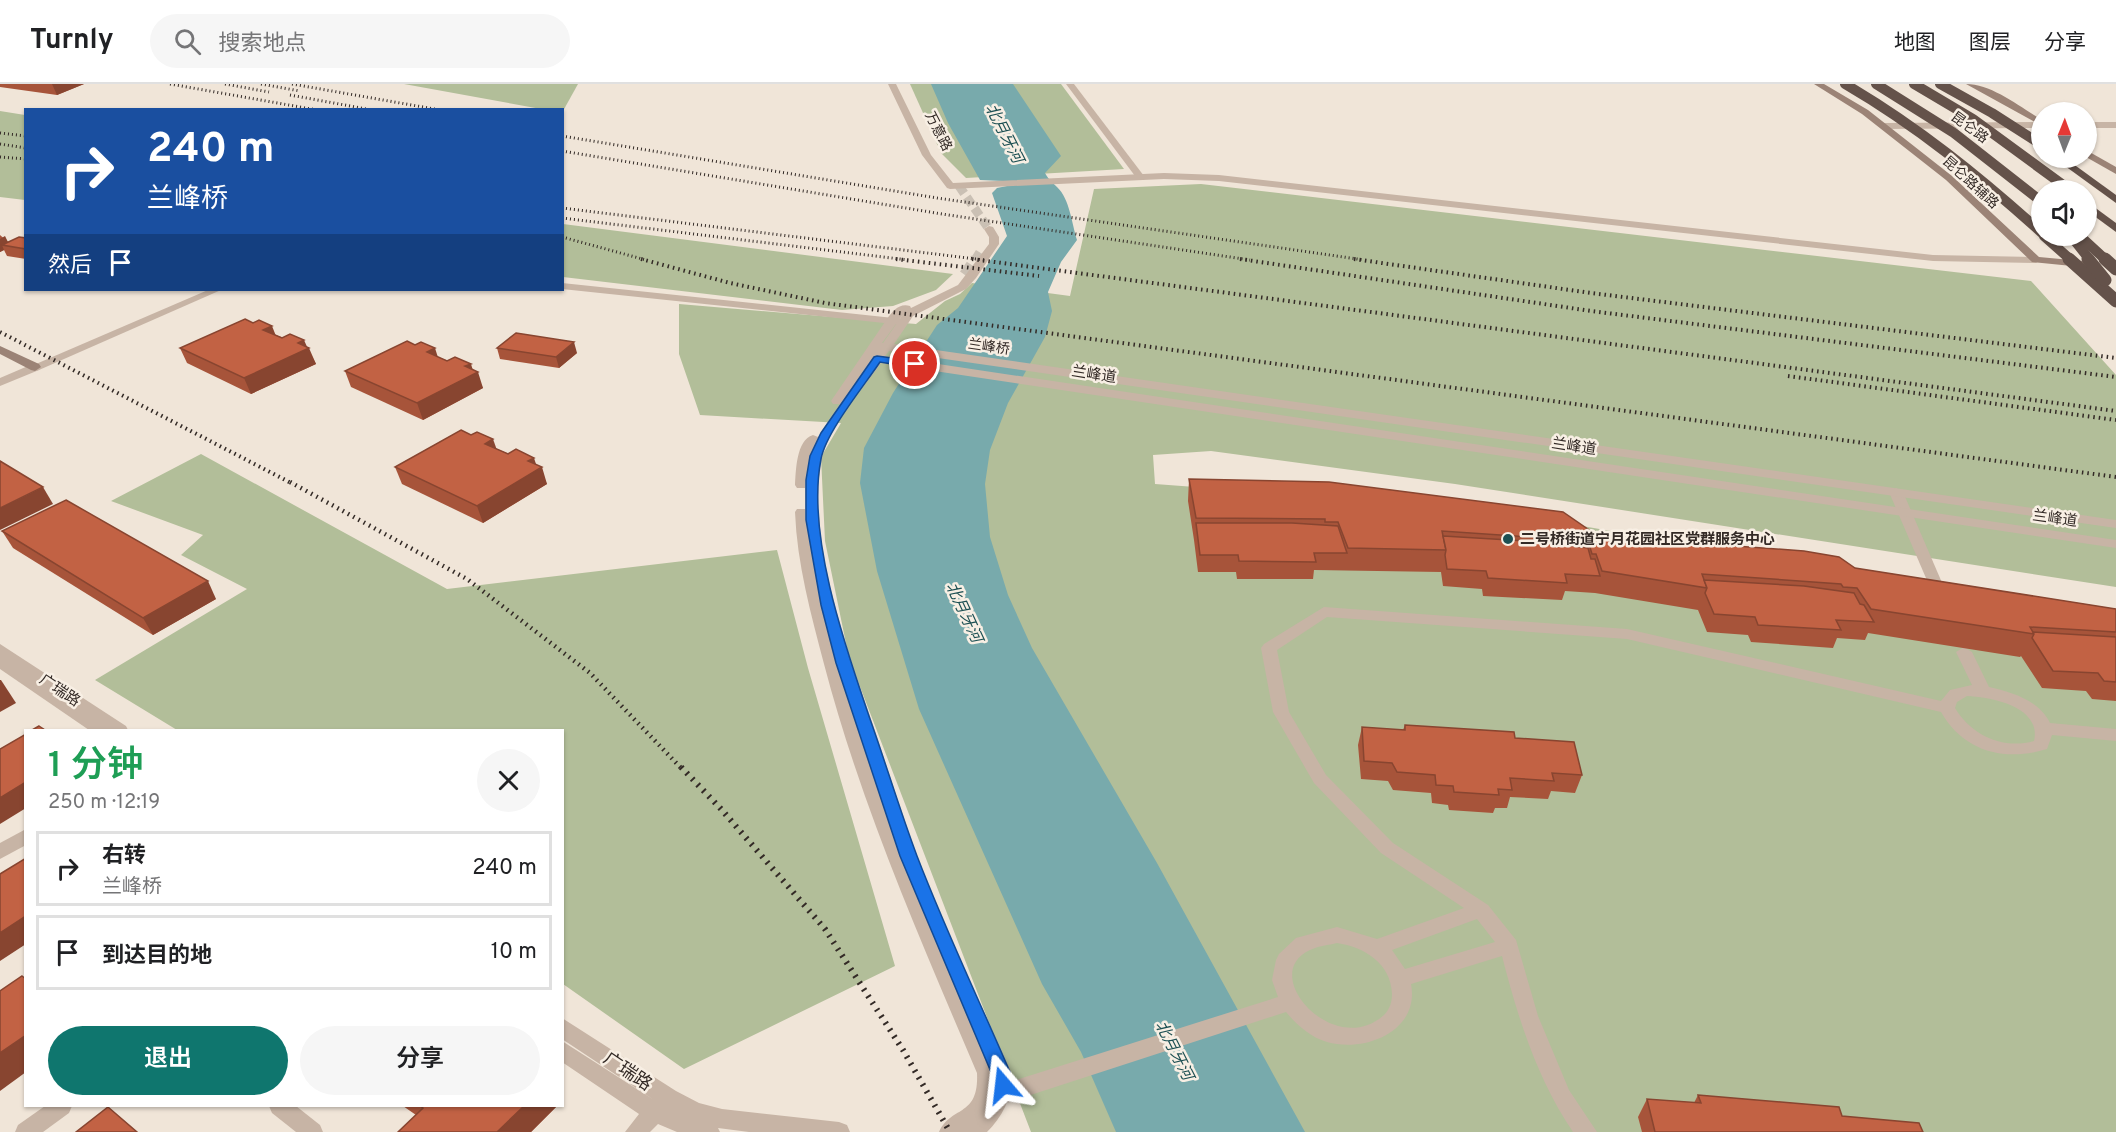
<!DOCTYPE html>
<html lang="zh">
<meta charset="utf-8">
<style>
:root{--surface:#fff;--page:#f6f6f6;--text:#202124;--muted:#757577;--line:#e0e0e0;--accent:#0f766e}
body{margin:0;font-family:Overpass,"Noto Sans SC",sans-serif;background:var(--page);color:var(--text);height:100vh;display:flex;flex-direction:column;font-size:22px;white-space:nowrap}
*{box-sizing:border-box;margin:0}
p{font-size:20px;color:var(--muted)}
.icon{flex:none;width:33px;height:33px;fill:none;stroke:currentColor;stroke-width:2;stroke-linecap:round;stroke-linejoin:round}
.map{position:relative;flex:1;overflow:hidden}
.details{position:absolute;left:24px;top:645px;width:540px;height:378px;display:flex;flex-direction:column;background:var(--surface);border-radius:0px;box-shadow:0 2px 4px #0004}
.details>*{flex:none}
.hud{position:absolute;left:24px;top:24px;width:540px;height:183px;border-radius:0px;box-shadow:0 2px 4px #0004;background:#1a4fa0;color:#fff;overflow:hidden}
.needle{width:39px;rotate:1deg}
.controls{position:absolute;left:2031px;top:18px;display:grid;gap:12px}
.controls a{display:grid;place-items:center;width:66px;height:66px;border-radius:50%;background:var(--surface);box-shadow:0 2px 4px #0004;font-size:30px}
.pin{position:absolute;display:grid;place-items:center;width:51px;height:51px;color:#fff;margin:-26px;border:3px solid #fff;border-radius:50%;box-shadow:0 2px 6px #0007}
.me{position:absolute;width:66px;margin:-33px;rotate:343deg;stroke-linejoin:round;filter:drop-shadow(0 0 4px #0008)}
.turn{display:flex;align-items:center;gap:21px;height:126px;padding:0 24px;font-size:27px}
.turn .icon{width:78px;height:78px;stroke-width:2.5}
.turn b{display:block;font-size:42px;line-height:51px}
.then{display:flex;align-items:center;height:57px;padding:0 24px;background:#0003;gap:12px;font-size:22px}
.round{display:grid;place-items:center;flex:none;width:63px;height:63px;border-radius:32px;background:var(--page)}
.summary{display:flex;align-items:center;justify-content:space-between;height:102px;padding:0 24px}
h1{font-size:36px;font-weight:600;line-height:45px;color:#1e9e55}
.button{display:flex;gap:12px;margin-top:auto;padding:12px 24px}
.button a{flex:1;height:69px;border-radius:36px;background:var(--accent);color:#fff;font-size:24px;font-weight:600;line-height:69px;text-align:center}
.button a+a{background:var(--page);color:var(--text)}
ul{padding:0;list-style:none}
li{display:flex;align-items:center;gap:18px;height:75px;margin:0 12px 9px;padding:0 12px;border:3px solid var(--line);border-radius:0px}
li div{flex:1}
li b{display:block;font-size:22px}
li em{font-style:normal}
header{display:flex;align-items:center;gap:36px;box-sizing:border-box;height:84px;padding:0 30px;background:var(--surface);border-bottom:2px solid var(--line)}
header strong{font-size:28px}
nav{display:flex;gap:33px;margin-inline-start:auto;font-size:21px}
.search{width:420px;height:54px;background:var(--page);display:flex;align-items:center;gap:15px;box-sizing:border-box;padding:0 21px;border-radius:33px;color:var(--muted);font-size:22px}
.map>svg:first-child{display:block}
</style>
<header>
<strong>Turnly</strong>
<div class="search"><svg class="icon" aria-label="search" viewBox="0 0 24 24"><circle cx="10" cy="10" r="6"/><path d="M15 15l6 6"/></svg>搜索地点</div>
<nav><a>地图</a><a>图层</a><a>分享</a></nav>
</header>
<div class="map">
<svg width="2116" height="1048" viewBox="0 0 2116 1048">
<rect width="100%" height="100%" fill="#f0e5d8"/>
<g fill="#b2be99">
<path d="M404,0H578L563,27L541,25Z"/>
<path d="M910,0H1061L1124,85L966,94L941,69Z"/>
<path d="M0,27L25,31V116L0,113Z"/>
<path d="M1201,100L2031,197L2116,291V503L1455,400L1211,367L1153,371L1155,400L1486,425L2116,536V1048H1031L849,574L825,457L821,373L841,339L700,331L679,270V220L916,240L945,217L960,210L972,199L1070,212L1094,105Z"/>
<path d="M563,140L953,190L936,206L893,222L842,226L563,193Z"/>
<path d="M201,370L447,505L777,466L808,584L895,882L684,985L563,900L562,646H177L95,596L247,505L181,471L203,451L111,417Z"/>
</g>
<path fill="#78aaac" d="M931,0H1013L1061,72L1045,89C1049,96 1052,98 1057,103C1070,115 1072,141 1077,156L1061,178L1048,208L1052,227L1045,253L1008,319L990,366L985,400L990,453L1008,511L1032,564L1157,779L1305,1048H1116L1081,968L1042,900L919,625L877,487L860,399L864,364L893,309L937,241L958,224L1007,152L992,109L997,104L1007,102L1003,97L980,96L948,39Z"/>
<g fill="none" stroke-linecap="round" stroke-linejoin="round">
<g stroke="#cac0b4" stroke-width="9" stroke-dasharray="9 4.5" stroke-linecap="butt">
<path d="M959,102L989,145"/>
<path d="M975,176L980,168"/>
</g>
<path stroke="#cac0b4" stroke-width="12" stroke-dasharray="12 6" stroke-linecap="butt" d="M965,191L976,175"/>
<g fill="#c7b4a5" fill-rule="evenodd">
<path d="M1066,0H1074L1144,92V96H1138Z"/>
<path d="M562,199L903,235L909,238L903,241L562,205Z"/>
<path d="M208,206H221L39,286L35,287L29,283Z"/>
<path d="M1896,404L1903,408L1949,515L1947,518H1937L1935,515L1889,408Z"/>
<path d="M1324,523L1627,545L1941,617L1950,606L1972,601L1956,568L1964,563L1972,568L1989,603C2011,608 2039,616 2050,639L2116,645V657L2052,651L2047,665C2005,678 1964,668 1941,628L1627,555L1327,533L1277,566L1289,628L1326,691L1393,759L1488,821L1516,856L1538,932L1569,1006L1597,1048H1573C1537,995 1518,934 1502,872L1411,900C1420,947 1365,969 1327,958C1310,953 1297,941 1286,928L991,1024L983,1021L980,1014L983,1007L991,1004L1278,913L1272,896L1276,876L1279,870L1296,854L1337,843L1377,855L1464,824L1381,769L1314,699L1273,628L1261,564L1264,560ZM1967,612C1992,613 2042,623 2034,657C2003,666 1971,651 1955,624L1957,618ZM1477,835L1495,858L1405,885L1392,866ZM1337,859C1364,863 1391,879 1392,910C1392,918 1390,925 1384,931C1334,976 1257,890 1310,866C1318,862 1329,861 1337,859Z"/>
<path d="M26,745V761L0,775V759Z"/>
<path d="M45,1022H72L69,1029L43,1048H15L18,1041Z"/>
<path d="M269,1022H296L320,1041L323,1048H296L272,1029Z"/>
</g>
<g fill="#c7b4a5" fill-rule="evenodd">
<path d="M888,0H896L931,71L953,99L1164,89L1219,91L1933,171L2036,173L2041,176L2036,179L1933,177L1219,97L1164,95L950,105L947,104L922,71Z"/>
<path d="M2042,38V44L1883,45L1879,42L1883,39Z"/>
<rect x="2086" y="38" width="30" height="6"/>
<path d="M989,142L993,143L999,153V160L976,194L966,205L913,232L894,260L2116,436V444L889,267L885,272L2116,456V464L881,279C862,306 828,343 822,375C806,453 846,561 871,635C889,688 905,741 925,793C950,859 983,923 1011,988C1013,1012 1004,1031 987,1048H939C951,1021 979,1034 977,989C920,855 861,721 824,580C811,530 797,480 795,428L797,425H805V404H797L795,401C796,387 796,356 813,351L818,353L840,320H833L831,317L887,235C893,227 899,219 910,222L911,224L958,201L989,160V153L984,145ZM904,229L883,259H882Z"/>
<path d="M35,279L41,283L39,286L0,302V294Z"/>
<path d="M0,560L126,642L128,646H89L0,585Z"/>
<path d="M562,934L676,1007L699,1019L722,1025L839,1038L847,1041L850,1048H749L718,1044L720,1048H677L658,1040L650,1048H625L639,1030L562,978V957L654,1016L562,955Z"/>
</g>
<g fill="#9b8376" fill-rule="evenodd">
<path d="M1814,0H1824L1868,26L1952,92L2039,173L2082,177L2087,180L2082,183L2032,178L1946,96L1862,30Z"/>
<path d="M1966,0C1992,0 2020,23 2042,36V42Z"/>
<path d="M2086,66L2116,83V90L2086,73Z"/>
<path d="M0,262L39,280L41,283L35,287L31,286L0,270Z"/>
</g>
<g fill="#64524a" fill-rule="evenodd">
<path d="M2054,74H2065L2116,111V119Z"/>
<path d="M2086,117L2116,139V148L2086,126Z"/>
</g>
<g stroke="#332a26" stroke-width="3" stroke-dasharray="1 3" stroke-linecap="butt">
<path d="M170,0L317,26"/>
<path d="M225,0L269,8"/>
<path d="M261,0L300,7"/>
<path d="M292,0L440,26"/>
<path d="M290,11L372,26"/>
<path d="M0,49L26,52"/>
<path d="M562,52L937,114L1364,176"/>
<path d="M0,60L26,64"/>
<path d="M562,67L942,130L1250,176"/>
<path d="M0,73L26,75"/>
<path d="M562,124L984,176"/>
<path d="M562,134L908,176"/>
<path d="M562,153L646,176"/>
</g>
<g stroke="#332a26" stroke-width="4" stroke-dasharray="1.5 4" stroke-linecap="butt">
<path d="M641,175L730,199L825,219L2116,393"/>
<path d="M896,175L1039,192"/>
<path d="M972,175L2116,327"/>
<path d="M1240,175L1591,227L2116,293"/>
<path d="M1354,175L1591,209L2116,274"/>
<path d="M0,248L293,400"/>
<path d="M1788,292L2116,336"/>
</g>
<path stroke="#332a26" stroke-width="4.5" stroke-dasharray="1.5 4.5" stroke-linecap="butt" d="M290,398L467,495L590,589L682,685"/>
<path stroke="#332a26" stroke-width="6" stroke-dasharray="2 6" stroke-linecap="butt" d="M681,683L721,725L825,845L903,966L950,1048"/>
<g stroke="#64524a" stroke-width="10">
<path d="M1845,0C1917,42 1980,93 2042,149"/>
<path d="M1876,0L1954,49L2042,118"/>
<path d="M1914,0L1973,35L2070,106"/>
<path d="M1940,0L1992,29L2042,61"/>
<path d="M2044,152L2071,176"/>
<path d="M2071,152L2090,176"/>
<path d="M2082,154L2106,176"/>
</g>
<g stroke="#64524a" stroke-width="13">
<path d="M2069,175L2116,217"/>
<path d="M2088,175L2105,196"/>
<path d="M2105,175L2116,185"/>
</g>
</g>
<g fill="#a7543a">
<path d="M0,0H84L57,11L0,3Z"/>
<path d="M0,151L8,158L26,154V175L7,172L4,166L0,168Z"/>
<path d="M276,251L307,263L316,280L251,310L187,279L180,264Z"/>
<path d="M497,264L577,269L559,284L500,275Z"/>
<path d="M438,273L473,286L483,304L423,336L351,303L345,287Z"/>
<path d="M497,365L536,381L547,400L483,439L402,400L395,383Z"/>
<path d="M1189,395L1598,452L1855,484L2116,525V617L2092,615L2086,607L2042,604L2021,572L2020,573L1868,549L1865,556L1837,554L1833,564L1751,558L1748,551L1707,548L1698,526L1595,509L1565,507L1562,516L1483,512L1482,505L1443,502L1441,488L1314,486L1313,495H1237L1236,488H1198L1194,456L1188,417Z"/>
<path d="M2,447L216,515L153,551L13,464Z"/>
<path d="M1405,641L1515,654L1582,691L1575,709L1551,707L1548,715L1510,713L1507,724H1495L1493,729L1449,726L1448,721L1432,719L1431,709L1393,706L1388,697L1361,695L1358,661L1362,643L1403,646Z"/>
<path d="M1698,1011L1842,1032L1923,1048H1642L1638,1033L1647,1015L1694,1019Z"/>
<path d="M403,1022H557L531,1048H398L416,1031Z"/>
</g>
<g fill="#884530">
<path d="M52,0H84L57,11Z"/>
<path d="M5,152L10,162L2,161L4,166L0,168V155Z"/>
<path d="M272,242L278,257L263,246Z"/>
<path d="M304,256L308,265L309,264L316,280L251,310L244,294L298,259Z"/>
<path d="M574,258L577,269L559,284L556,273Z"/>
<path d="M435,264L440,280L427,268Z"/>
<path d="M471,280L474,290L478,288L483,304L423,336L417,319L465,282Z"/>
<path d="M493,355L499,372L485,360Z"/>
<path d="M534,374L538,386L542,383L547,400L483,439L477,422L528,377Z"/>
<path d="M43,403L53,420L0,446V424Z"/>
<path d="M208,497L216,515L153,551L143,534Z"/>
<path d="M0,596H1L16,619L0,628Z"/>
<path d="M26,698V724L0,740V714Z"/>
<path d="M26,832V860L0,877V849Z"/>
<path d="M26,951V988L0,1007V969Z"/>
<path d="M524,1022H557L531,1048H497Z"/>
</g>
<g fill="#c26244" stroke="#884530" stroke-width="1.5">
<path d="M19,153L26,154V165L2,161Z"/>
<path d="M245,235L253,239L259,236L272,242L263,246L282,254L290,250L304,256L298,259L309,264L244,294L180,264Z"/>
<path d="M516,249L574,258L556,273L497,264Z"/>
<path d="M407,257L415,261L421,258L435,264L427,268L447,277L455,273L471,280L465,282L478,288L417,319L345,287Z"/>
<path d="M461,346L471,351L477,348L493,355L485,360L508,370L516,365L534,374L528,377L542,383L477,422L395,383Z"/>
<path d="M0,377L43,403L0,424Z"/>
<path d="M1189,395L1329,398L1563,428L1598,452L1804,467L1839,473L1855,484L2116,525V548L2030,543L2034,550L1871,525L1857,504L1843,503L1841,500L1702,490L1707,504L1602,487L1596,470H1592L1589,460L1576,459L1575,456L1442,447L1446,466L1348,464L1338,438H1325V435L1196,434Z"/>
<path d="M66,416L208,497L143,534L2,447Z"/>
<path d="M1196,439H1292L1338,442L1347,469H1314L1316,478L1239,477L1238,471H1200Z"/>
<path d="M1443,452L1541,458L1588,464L1591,475H1595L1600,492L1565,490L1567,499L1488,494L1486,487L1447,485L1445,471L1446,466Z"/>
<path d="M1704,496L1804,502L1854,509L1860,520L1864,521L1874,538L1836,536L1841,546L1758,541L1755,533L1714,530L1705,509L1707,504Z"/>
<path d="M2033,548L2116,553V598L2104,597L2098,589L2053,587L2032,554L2034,550Z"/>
<path d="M1405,641L1514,648L1515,654L1574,658L1582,691L1552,689L1554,697L1510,694L1512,706L1498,705L1499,711L1454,708L1453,702L1436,701L1435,691L1397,688L1392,679L1364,677L1362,643L1405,646Z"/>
<path d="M39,642L45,646H32Z"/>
<path d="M26,650V698L0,714V665Z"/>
<path d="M26,774V832L0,849V790Z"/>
<path d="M22,892L26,895V951L0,969V907Z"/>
<path d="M1698,1011L1839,1023L1842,1032L1919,1039L1923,1048H1655L1647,1015L1701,1019Z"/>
<path d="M420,1022H524L497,1048H398L423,1024Z"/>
<path d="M108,1023L137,1048H76Z"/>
</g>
<path fill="#1a73e8" stroke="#114b97" stroke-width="1.5" d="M877,272L915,277L920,280L915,284L880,278C864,302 826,348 821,375C806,451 845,562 870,635C886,680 900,727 917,772C945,845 979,916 1010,988L1012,1001L1010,1007L1003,1010L996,1007L991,988L900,772L836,579L821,521L806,436V396L810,372L821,349L874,273Z"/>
<circle fill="#1d5053" stroke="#f8efe4" stroke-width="2" cx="1508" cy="455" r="6"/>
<g text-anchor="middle" stroke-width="5" stroke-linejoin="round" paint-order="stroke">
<g font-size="14" fill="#332a26" stroke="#f8efe4">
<text transform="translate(1970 43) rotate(36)" y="5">昆仑路</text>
<text transform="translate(939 47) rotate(63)" y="5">万意路</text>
<text transform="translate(1971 98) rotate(42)" y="5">昆仑路辅路</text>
<text transform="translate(989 262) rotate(8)" y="5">兰峰桥</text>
</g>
<g font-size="15" fill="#332a26" stroke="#f8efe4">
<text transform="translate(1094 290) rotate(9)" y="5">兰峰道</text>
<text transform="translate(1574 362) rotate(9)" y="5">兰峰道</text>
<text transform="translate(2055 434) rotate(8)" y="5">兰峰道</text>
<text transform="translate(60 606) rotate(34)" y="5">广瑞路</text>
</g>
<g font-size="15" font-weight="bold" fill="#332a26" stroke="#f8efe4" text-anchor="start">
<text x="1520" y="460">二号桥街道宁月花园社区党群服务中心</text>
</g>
<g font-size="16" font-style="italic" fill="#1d5053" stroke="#f8efe4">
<text transform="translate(1005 49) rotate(63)" y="6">北月牙河</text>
<text transform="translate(965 528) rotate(65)" y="6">北月牙河</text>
<text transform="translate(1175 966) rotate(63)" y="6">北月牙河</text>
</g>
<g font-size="18" fill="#332a26" stroke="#f8efe4">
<text transform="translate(628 987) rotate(34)" y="6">广瑞路</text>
</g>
</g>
</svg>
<div class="controls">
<a><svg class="needle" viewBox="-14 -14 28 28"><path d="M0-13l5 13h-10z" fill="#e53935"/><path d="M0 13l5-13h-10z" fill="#757577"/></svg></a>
<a><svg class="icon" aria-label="sound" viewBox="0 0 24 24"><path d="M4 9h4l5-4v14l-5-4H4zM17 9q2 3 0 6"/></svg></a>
</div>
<div class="pin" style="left:915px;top:280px;background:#d93025"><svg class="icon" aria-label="arrive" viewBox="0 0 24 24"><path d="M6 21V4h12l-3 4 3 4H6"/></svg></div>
<svg class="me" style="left:1003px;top:1001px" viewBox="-20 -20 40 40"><path d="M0-17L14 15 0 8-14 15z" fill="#1a73e8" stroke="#fff" stroke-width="4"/></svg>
<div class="hud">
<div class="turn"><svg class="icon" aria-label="right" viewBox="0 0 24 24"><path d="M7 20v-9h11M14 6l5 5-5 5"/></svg><div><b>240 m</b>兰峰桥</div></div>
<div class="then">然后<svg class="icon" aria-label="arrive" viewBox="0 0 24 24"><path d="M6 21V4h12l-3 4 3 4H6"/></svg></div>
</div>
<section class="details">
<div class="summary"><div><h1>1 分钟</h1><p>250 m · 12:19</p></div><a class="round"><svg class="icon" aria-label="close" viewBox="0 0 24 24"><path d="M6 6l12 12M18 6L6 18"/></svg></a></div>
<ul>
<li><svg class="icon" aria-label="right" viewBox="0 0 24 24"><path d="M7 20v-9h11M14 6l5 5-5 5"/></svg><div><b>右转</b><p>兰峰桥</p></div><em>240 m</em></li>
<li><svg class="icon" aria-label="arrive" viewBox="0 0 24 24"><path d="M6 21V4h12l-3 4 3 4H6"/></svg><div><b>到达目的地</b></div><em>10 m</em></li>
</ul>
<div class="button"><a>退出</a><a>分享</a></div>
</section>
</div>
